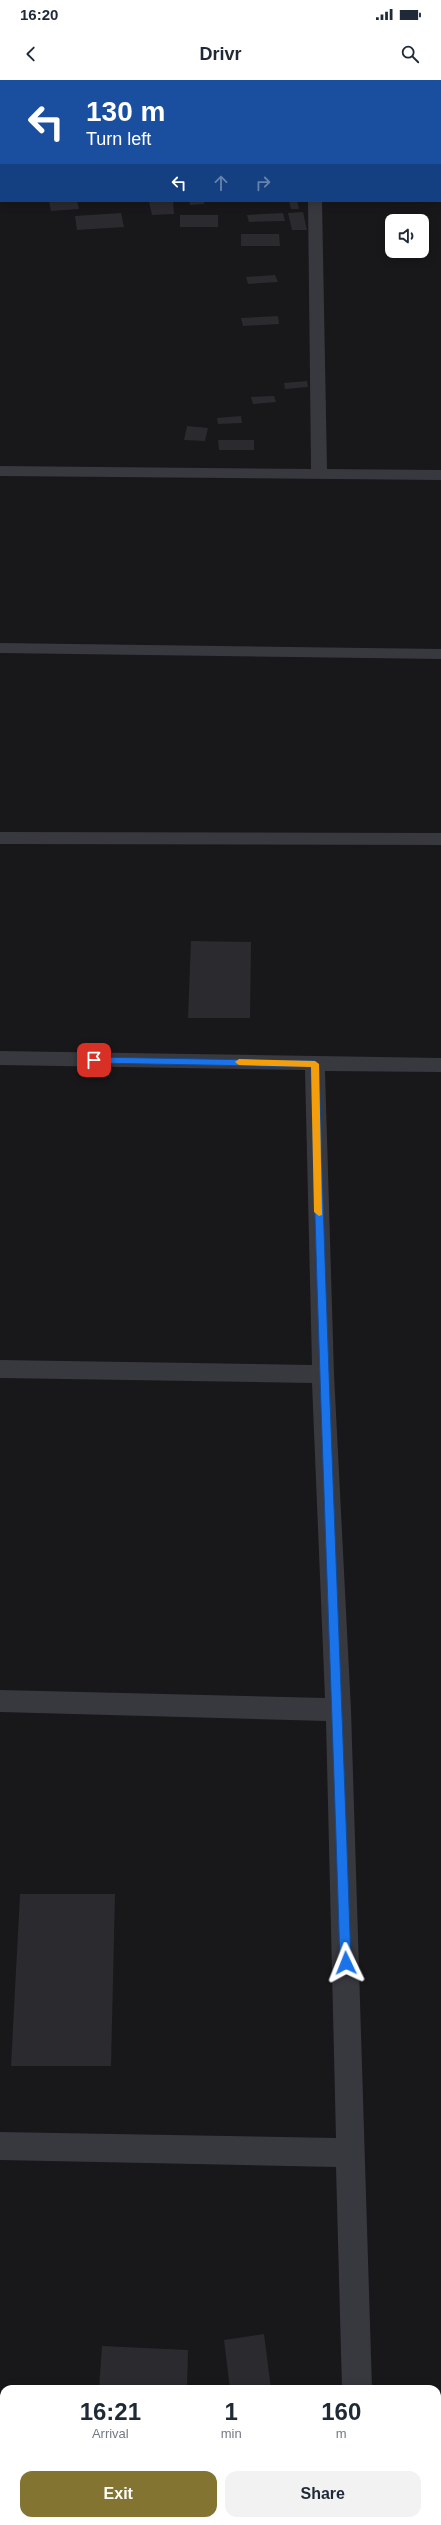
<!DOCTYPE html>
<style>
:root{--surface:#fff;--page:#f2f2f3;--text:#1f2937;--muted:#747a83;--accent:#847431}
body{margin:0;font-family:Arial,sans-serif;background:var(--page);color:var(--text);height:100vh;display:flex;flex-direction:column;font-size:15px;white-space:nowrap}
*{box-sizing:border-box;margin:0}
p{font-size:13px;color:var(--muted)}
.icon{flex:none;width:22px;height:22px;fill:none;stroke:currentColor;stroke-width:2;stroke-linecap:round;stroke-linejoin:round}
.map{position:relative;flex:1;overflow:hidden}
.panel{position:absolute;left:0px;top:2305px;width:441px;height:140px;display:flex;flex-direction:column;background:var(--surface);border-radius:12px 12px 0 0;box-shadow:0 2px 10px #0003}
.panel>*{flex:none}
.banner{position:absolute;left:0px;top:0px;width:441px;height:122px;box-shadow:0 2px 10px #0003;background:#1a4fa0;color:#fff;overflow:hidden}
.fabs{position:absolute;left:385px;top:134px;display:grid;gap:8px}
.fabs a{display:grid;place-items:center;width:44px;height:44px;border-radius:8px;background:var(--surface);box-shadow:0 2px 10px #0003;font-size:20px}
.pin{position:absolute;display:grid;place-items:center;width:34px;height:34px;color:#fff;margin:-17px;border-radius:8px;box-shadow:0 2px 6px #0006}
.me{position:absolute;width:44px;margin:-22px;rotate:358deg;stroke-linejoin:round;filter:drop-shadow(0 0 3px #0008)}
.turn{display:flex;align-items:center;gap:14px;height:84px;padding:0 20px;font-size:18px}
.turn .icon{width:52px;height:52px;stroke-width:2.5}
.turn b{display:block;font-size:28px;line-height:34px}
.lanes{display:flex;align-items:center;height:38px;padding:0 20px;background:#0003;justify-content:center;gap:20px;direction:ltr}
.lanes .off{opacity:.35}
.eta{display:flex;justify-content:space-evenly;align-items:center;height:68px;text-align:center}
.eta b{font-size:24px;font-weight:600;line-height:28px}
.primary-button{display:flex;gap:8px;margin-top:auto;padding:8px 20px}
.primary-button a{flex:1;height:46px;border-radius:12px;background:var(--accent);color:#fff;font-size:16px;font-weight:600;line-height:46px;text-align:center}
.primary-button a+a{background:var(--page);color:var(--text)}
.status{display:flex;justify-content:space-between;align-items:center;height:28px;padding:0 20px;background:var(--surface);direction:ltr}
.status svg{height:11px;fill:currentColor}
header{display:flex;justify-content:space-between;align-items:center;height:52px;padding:0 20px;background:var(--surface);font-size:18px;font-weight:600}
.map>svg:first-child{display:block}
</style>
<div class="status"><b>16:20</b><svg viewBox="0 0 49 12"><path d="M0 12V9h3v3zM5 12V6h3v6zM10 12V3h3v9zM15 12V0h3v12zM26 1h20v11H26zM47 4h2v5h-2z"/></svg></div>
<header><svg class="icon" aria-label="back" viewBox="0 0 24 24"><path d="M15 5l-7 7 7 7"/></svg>Drivr<svg class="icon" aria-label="search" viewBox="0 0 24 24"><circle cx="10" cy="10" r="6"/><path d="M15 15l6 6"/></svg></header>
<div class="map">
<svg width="441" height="2445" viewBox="0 0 441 2445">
<rect width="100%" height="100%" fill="#18171a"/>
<g fill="#2b2a2e">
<path d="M49,121H77L79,129L51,131Z"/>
<path d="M173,121L174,134L152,135L149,122Z"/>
<path d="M189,121H204V124L190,125Z"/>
<path d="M289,121H297L299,129H291Z"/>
<path d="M303,132L307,150H292L288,133Z"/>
<path d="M121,133L124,147L77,150L75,136Z"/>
<path d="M283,133L285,141L249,142L247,135Z"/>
<rect x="180" y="135" width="38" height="12"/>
<path d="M241,154H279L280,166H241Z"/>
<path d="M275,195L278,202L248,204L246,197Z"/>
<path d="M278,236L279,244L243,246L241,238Z"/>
<path d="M307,301L308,307L285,309L284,303Z"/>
<path d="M274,316L276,322L253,324L251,317Z"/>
<path d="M241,336L242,343L218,344L217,338Z"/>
<path d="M187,346L208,348L205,361L184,360Z"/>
<path d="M218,360H254V370H219Z"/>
<path d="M191,861L251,862L250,938H188Z"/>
<path d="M20,1814H115L111,1986H11Z"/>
<path d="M264,2254L271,2309H230L224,2260Z"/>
<path d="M102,2266L188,2270L187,2309H99Z"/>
<rect x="6" y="2441" width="42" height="4"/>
<path d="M78,2441H122L123,2445H79Z"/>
<path d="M151,2441H195L196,2445H152Z"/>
</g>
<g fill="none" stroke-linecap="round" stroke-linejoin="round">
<g fill="#38383f" fill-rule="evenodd">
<path d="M310,0H323L310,1Z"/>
<rect x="0" y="77" width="1" height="8"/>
<path d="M308,121H322L327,389L441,390V400L0,396V386L311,389Z"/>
<path d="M0,563L441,569V579L0,573Z"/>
<path d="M0,752L441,753V765L0,764Z"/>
<path d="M0,971L441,978V992L325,991L334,1294L351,1630L372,2309H342L336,2087L0,2080V2052L336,2058L326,1641L0,1632V1610L325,1618L312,1303L0,1298V1280L312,1285L305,990L0,985Z"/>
<rect x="343" y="2441" width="32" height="4"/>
</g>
</g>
<path fill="#1a73e8" stroke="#114b97" d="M94,977L315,981L319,984C327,1284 341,1583 351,1883L346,1888L340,1883C331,1584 318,1286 311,987L94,983L90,980Z"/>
<path fill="#f59e0b" d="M239,979L315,981L319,984L322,1135L319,1136L314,1132L311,987L239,985L235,982Z"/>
</svg>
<div class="fabs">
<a><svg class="icon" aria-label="sound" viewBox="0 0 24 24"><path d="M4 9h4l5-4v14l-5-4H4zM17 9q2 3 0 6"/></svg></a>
</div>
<div class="pin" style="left:94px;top:980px;background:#d93025"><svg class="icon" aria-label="arrive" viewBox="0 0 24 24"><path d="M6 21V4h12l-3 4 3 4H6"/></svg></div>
<svg class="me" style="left:346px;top:1883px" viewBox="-20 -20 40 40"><path d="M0-17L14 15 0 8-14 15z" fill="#1a73e8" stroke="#fff" stroke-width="4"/></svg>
<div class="banner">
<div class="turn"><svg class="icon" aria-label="left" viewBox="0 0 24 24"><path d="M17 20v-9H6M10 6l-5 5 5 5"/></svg><div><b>130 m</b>Turn left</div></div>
<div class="lanes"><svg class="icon" aria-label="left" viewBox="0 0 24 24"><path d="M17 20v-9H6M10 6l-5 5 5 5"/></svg><svg class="icon off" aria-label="ahead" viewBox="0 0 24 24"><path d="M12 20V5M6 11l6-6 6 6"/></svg><svg class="icon off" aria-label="right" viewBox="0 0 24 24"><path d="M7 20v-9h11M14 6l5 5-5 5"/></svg></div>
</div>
<section class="panel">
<div class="eta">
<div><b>16:21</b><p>Arrival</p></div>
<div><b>1</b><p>min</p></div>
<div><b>160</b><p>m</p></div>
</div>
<div class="primary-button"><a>Exit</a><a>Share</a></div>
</section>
</div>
